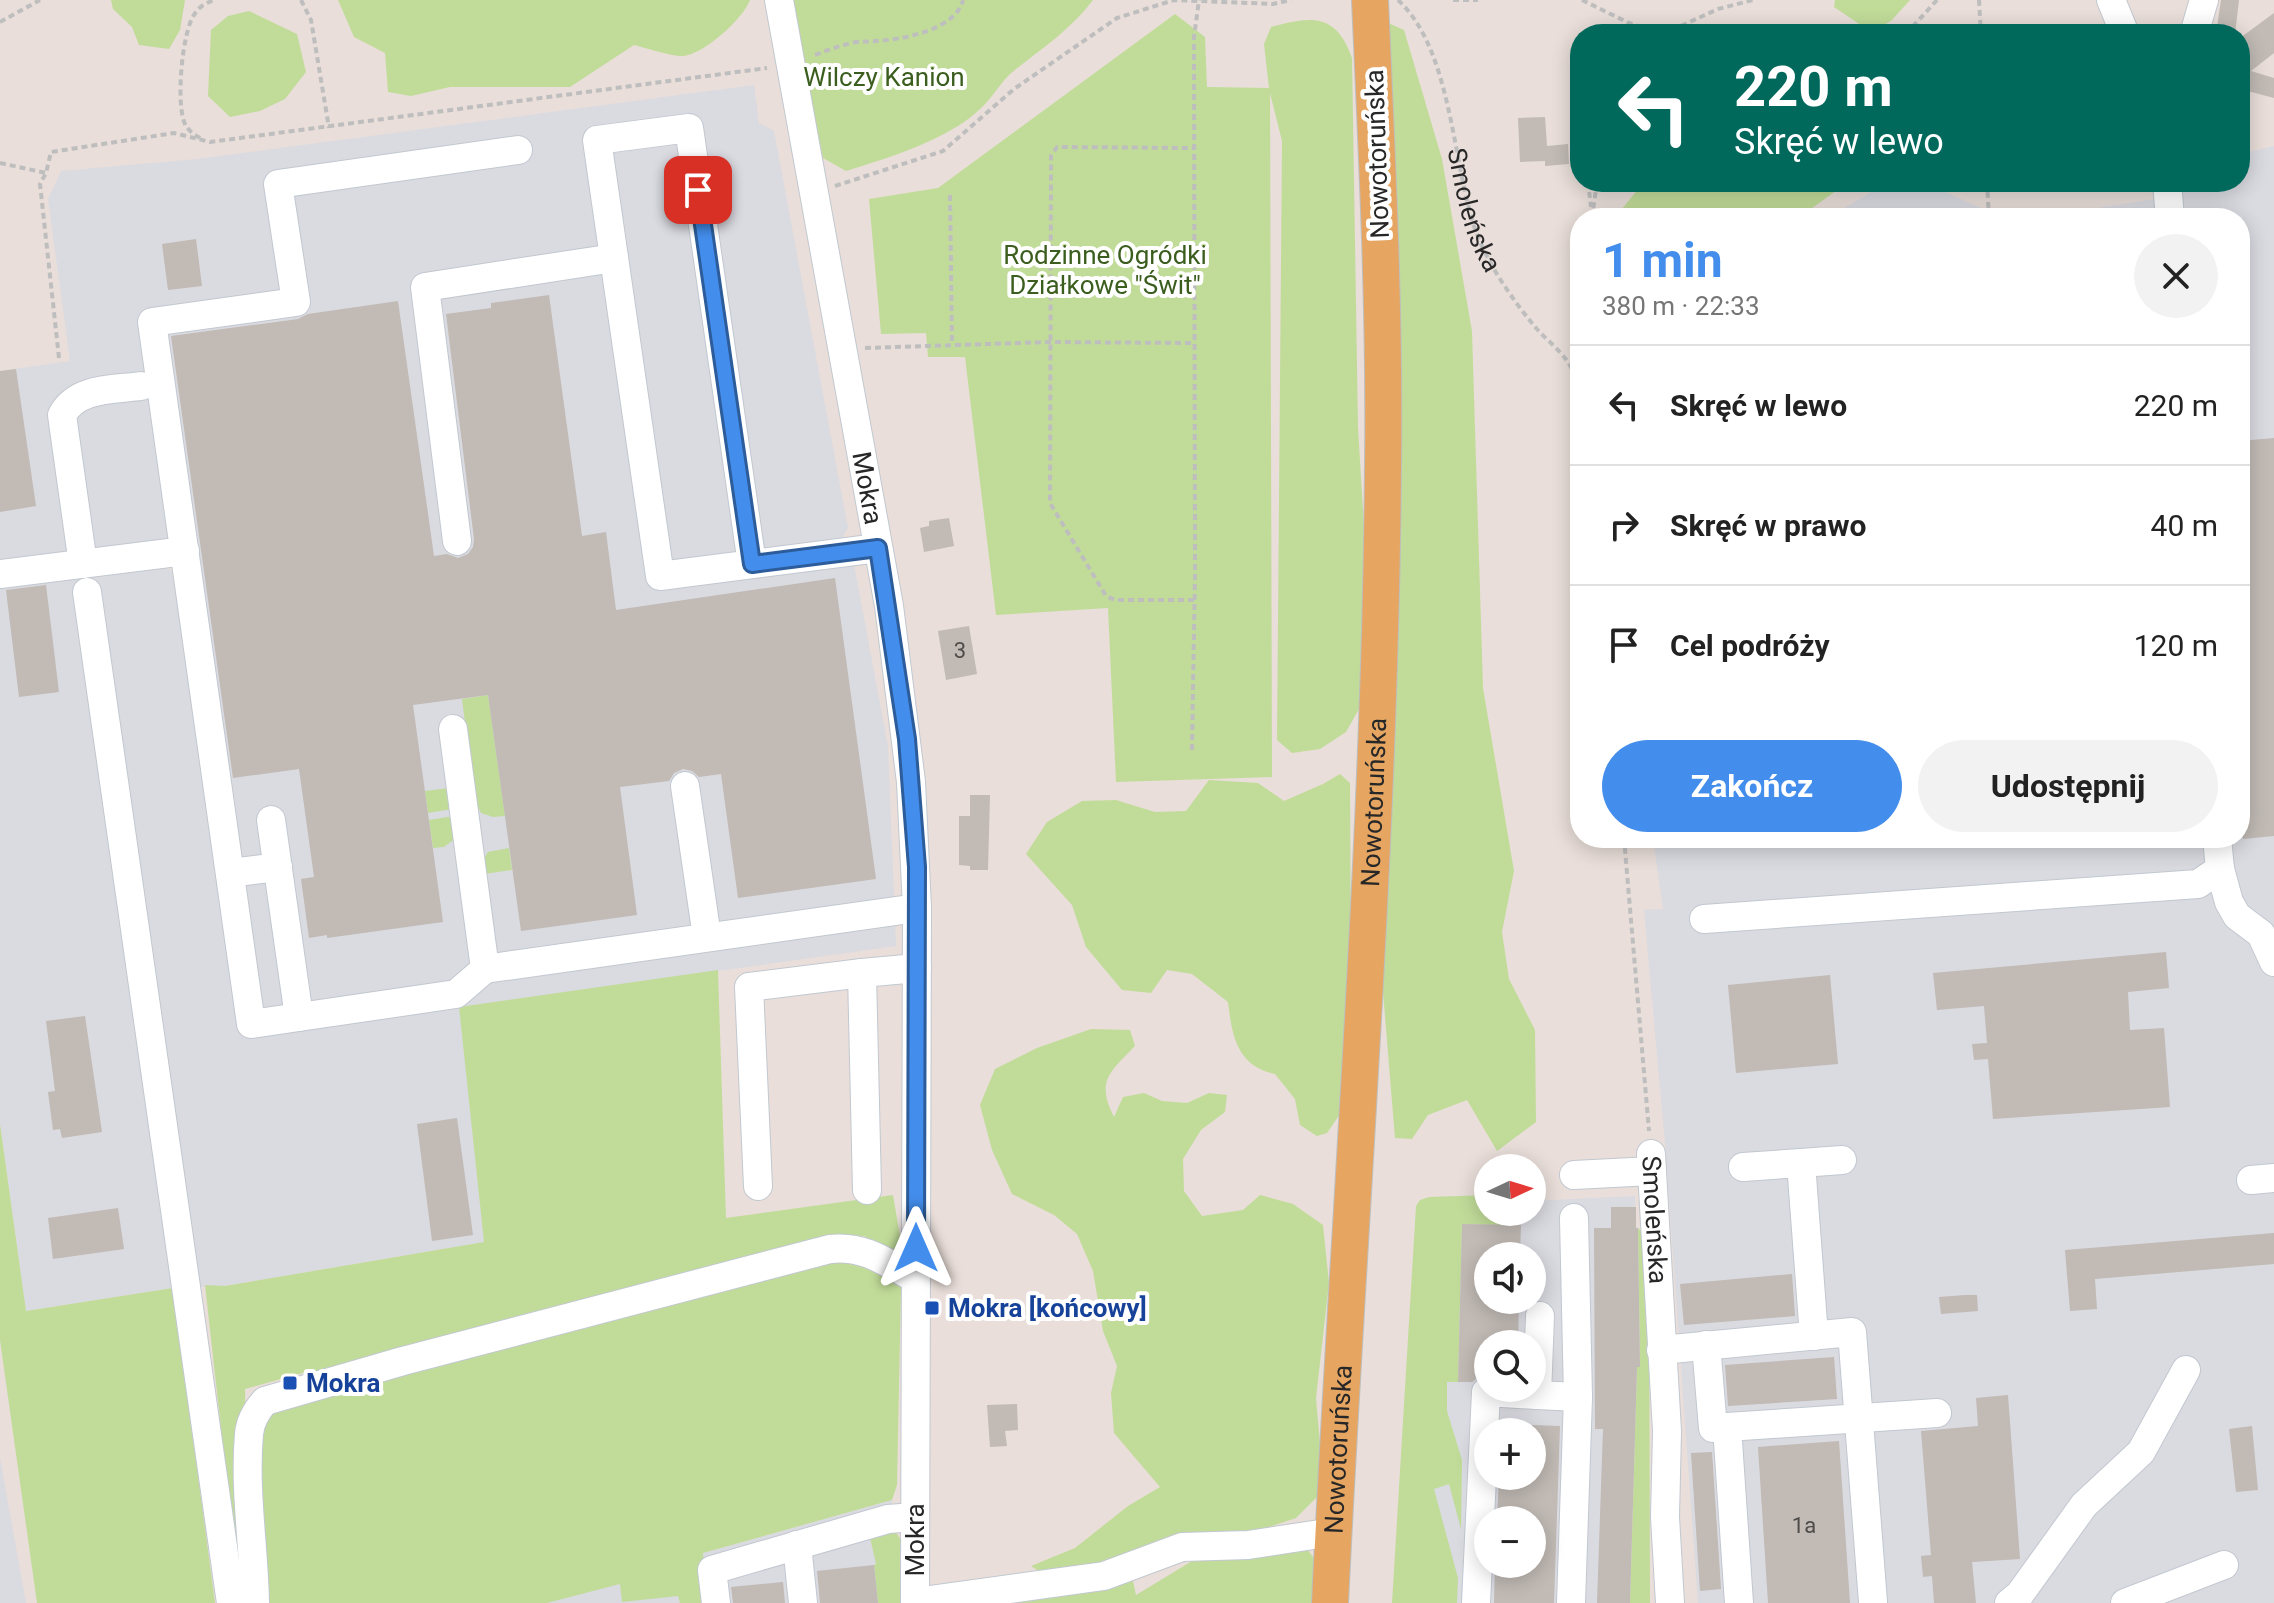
<!DOCTYPE html>
<html lang="pl">
<meta charset="utf-8">
<style>
:root{--surface:#fff;--page:#f2f2f2;--text:#222;--muted:#767676;--line:#e0e0e0;--accent:#438dec}
body{margin:0;font-family:Roboto,sans-serif;background:var(--page);color:var(--text);height:100vh;display:flex;flex-direction:column;font-size:30px;white-space:nowrap}
*{box-sizing:border-box;margin:0}
p{font-size:26px;color:var(--muted)}
.icon{flex:none;width:44px;height:44px;fill:none;stroke:currentColor;stroke-width:2;stroke-linecap:round;stroke-linejoin:round}
.map{position:relative;flex:1;overflow:hidden}
.drawer{position:absolute;left:1570px;top:208px;width:680px;height:640px;display:flex;flex-direction:column;background:var(--surface);border-radius:32px;box-shadow:0 4px 20px #0003}
.drawer>*{flex:none}
.hud{position:absolute;left:1570px;top:24px;width:680px;height:168px;border-radius:32px;box-shadow:0 4px 20px #0003;background:#00695c;color:#fff;overflow:hidden}
.needle{width:52px;rotate:86deg}
.controls{position:absolute;left:1474px;top:1154px;display:grid;gap:16px}
.controls a{display:grid;place-items:center;width:72px;height:72px;border-radius:50%;background:var(--surface);box-shadow:0 4px 20px #0003;font-size:40px}
.pin{position:absolute;display:grid;place-items:center;width:68px;height:68px;color:#fff;margin:-34px;border-radius:16px;box-shadow:0 4px 12px #0006}
.me{position:absolute;width:88px;margin:-44px;rotate:0deg;stroke-linejoin:round;filter:drop-shadow(0 0 6px #0008)}
.turn{display:flex;align-items:center;gap:28px;height:168px;padding:0 32px;font-size:36px}
.turn .icon{width:104px;height:104px;stroke-width:2.5}
.turn b{display:block;font-size:56px;line-height:68px}
.round{display:grid;place-items:center;flex:none;width:84px;height:84px;border-radius:42px;background:var(--page)}
.overview{display:flex;align-items:center;justify-content:space-between;height:136px;padding:0 32px}
h1{font-size:48px;font-weight:700;line-height:60px;color:var(--accent)}
.primary-button{display:flex;gap:16px;margin-top:auto;padding:16px 32px}
.primary-button a{flex:1;height:92px;border-radius:48px;background:var(--accent);color:#fff;font-size:32px;font-weight:700;line-height:92px;text-align:center}
.primary-button a+a{background:var(--page);color:var(--text)}
ul{padding:0;list-style:none}
li{display:flex;align-items:center;gap:24px;height:120px;padding:0 32px;border-top:2px solid var(--line)}
li div{flex:1}
li b{display:block;font-size:30px}
li em{font-style:normal}
.map>svg:first-child{display:block}
</style>
<div class="map">
<svg width="2274" height="1603" viewBox="0 0 2274 1603">
<rect width="100%" height="100%" fill="#e9ded9"/>
<g fill="#dadae1" fill-rule="evenodd">
<path d="M754,85L759,123L774,131L848,528L843,536L848,565L854,564L888,747L896,946L460,1007L484,1242L224,1286L173,1288L26,1311L0,1124V585L161,563L173,572L170,540L0,560V371L70,361L48,199L61,171L197,159Z"/>
<path d="M2274,146V1603H1698L1665,1144L1644,910L1663,909L1653,838H2240V218H2035L2154,199L2176,182H2240V154Z"/>
<path d="M1888,182H1923L2003,218H1828Z"/>
<path d="M1635,1196L1636,1227L1638,1228L1640,1367H1637L1630,1603H1399L1425,1206L1488,1212H1532V1201ZM1488,1256H1532V1300H1488ZM1488,1344H1532V1388H1488ZM1488,1432H1532V1476H1488ZM1488,1520H1532V1564H1488Z"/>
<path d="M0,1458L26,1603H0Z"/>
<path d="M892,1500L890,1603H523L703,1553Z"/>
</g>
<g fill="#c1dc99">
<path d="M111,0H185L180,30L169,49L139,45L132,27L113,9Z"/>
<path d="M338,0H750C743,19 705,53 684,56C673,57 646,48 634,45L570,87H450L411,96L388,92L385,53L354,37Z"/>
<path d="M788,0H1093C1071,29 1044,47 1016,69C1001,80 993,98 979,110C947,140 888,158 846,171L823,158Z"/>
<path d="M1835,0H1910L1891,21L1871,32L1834,7Z"/>
<path d="M249,11L297,34L306,72L285,99L260,111L230,117L208,96L211,30L228,16Z"/>
<path d="M1175,14L1205,37L1207,87L1269,88L1264,44L1271,27C1312,16 1336,13 1352,58L1358,427L1367,576L1359,709L1346,732L1320,749L1292,753L1277,740L1282,141L1270,93L1272,777L1116,782L1108,608L996,615L965,357H928L926,333L881,334L869,199L938,188Z"/>
<path d="M1386,22L1404,30L1442,159L1472,331L1483,688L1514,871L1502,932L1509,979L1535,1030L1536,1122L1497,1151L1467,1100L1428,1115L1412,1139L1395,1138L1382,980Z"/>
<path d="M1644,182H1848L1800,217L1793,218H1624L1621,210Z"/>
<path d="M488,695L505,816L493,817L481,813L475,801L462,699Z"/>
<path d="M1340,774L1350,783L1351,988L1340,1114L1327,1133L1317,1136L1300,1125L1295,1099L1275,1074C1237,1066 1232,1036 1228,1002L1192,974L1167,970L1151,993L1122,990L1086,947L1072,905L1026,854L1047,822L1082,801L1116,800L1155,812L1186,811L1209,780L1258,783L1284,801L1323,784Z"/>
<path d="M449,788L452,809L428,813L425,791Z"/>
<path d="M454,816L456,838L444,847L433,848L429,820Z"/>
<path d="M509,848L512,870L484,874L483,860L488,852Z"/>
<path d="M718,970L726,1218L893,1195L902,1248L891,1250L864,1236L836,1238L315,1377L310,1371L245,1389L248,1593L244,1603L223,1446L205,1285L225,1286L484,1242L459,1007Z"/>
<path d="M1091,1029L1130,1030L1135,1046C1109,1073 1096,1081 1114,1117L1123,1097L1144,1093L1162,1101L1187,1103L1209,1093L1227,1095L1225,1112L1201,1130L1183,1159L1184,1191L1202,1216L1243,1210L1260,1195L1293,1204L1323,1225L1329,1283L1316,1398L1321,1455V1493L1296,1518L1251,1533L1043,1574L1031,1566L1075,1548L1128,1506L1160,1487L1114,1433L1111,1393L1117,1366L1103,1331L1093,1271L1077,1234L1054,1215L1012,1194L992,1150L980,1105L995,1069L1037,1048Z"/>
<path d="M0,1124L26,1311L173,1288L215,1603H37L0,1340Z"/>
<path d="M1488,1195V1212H1504L1505,1225L1462,1224L1458,1382H1447V1411L1462,1460L1461,1529L1449,1484L1434,1489L1458,1578L1457,1603H1392L1416,1206L1420,1200L1429,1197Z"/>
<path d="M1638,1228L1646,1235L1649,1252L1650,1603H1630L1637,1367L1640,1366Z"/>
<path d="M836,1258L856,1260L901,1287L897,1485L892,1500L703,1553L708,1603H680L678,1596L622,1602L620,1584L547,1603H262L257,1442L265,1414L277,1405Z"/>
<path d="M895,1531L905,1546H900V1603H878L874,1565L876,1564L869,1533Z"/>
<path d="M1306,1547L1320,1567L1317,1603H1003L1098,1589L1133,1581L1136,1595L1197,1558Z"/>
</g>
<g fill="#c1bab5">
<path d="M2221,0H2239L2235,34H2216Z"/>
<path d="M2274,13V53L2251,71L2274,78V98L2240,89V38Z"/>
<path d="M1545,117L1547,146L1568,144L1569,164L1545,166V161L1520,162L1518,118Z"/>
<path d="M196,239L202,286L168,290L162,244Z"/>
<path d="M549,295L582,536L606,532L616,610L835,578L876,879L738,898L721,774L699,777L692,771L683,769L674,773L669,781L620,787L637,915L521,931L488,695L413,705L443,922L327,938V935L309,938L301,879L314,877L299,769L233,778L171,336L298,319L308,314L398,301L434,556L447,554L458,558L468,554L473,547L474,539L446,314L491,308V303Z"/>
<path d="M16,369L36,506L0,512V371Z"/>
<path d="M2274,438V836L2243,839L2240,805V692L2249,691L2240,571V441Z"/>
<path d="M949,518L954,546L924,552L920,528L929,526V521Z"/>
<path d="M46,585L59,692L19,697L6,590Z"/>
<path d="M969,626L977,674L946,680L938,631Z"/>
<path d="M970,795H990L988,870H970V866L959,865V816H970Z"/>
<path d="M2166,952L2169,988L2128,992L2130,1030L2164,1028L2170,1107L1993,1119L1988,1059L1974,1060L1972,1044L1987,1043L1984,1006L1937,1010L1933,973Z"/>
<path d="M1830,975L1838,1064L1736,1073L1728,985Z"/>
<path d="M85,1016L102,1132L62,1138L60,1129L53,1130L48,1092L55,1091L46,1021Z"/>
<path d="M457,1118L473,1235L432,1241L417,1124Z"/>
<path d="M1611,1207H1636V1228H1638L1640,1367H1637L1630,1603H1597L1603,1429H1595L1594,1228H1611Z"/>
<path d="M118,1208L124,1249L53,1259L48,1218Z"/>
<path d="M1462,1224L1521,1225L1520,1256H1488V1300H1519L1518,1344H1488V1375L1479,1377L1472,1382H1458Z"/>
<path d="M2274,1233V1264L2095,1279L2097,1309L2070,1311L2065,1250Z"/>
<path d="M1792,1274L1795,1316L1684,1325L1680,1284Z"/>
<path d="M1965,1295H1977L1978,1311L1941,1314L1939,1297Z"/>
<path d="M1834,1357L1837,1399L1728,1406L1725,1365Z"/>
<path d="M2008,1395L2020,1559L1972,1562L1976,1603H1934L1932,1576L1923,1577L1921,1556L1931,1555L1921,1431L1978,1426L1976,1398Z"/>
<path d="M1017,1404L1018,1430L1005,1431L1007,1446L990,1447L987,1405Z"/>
<path d="M1532,1425L1560,1426L1554,1603H1494L1495,1564H1532V1520H1497L1499,1476H1532Z"/>
<path d="M2252,1426L2258,1490L2236,1492L2229,1429Z"/>
<path d="M1839,1441L1850,1603H1768L1758,1447Z"/>
<path d="M1712,1452L1721,1589L1700,1591L1691,1453Z"/>
<path d="M874,1565L878,1603H820L817,1571Z"/>
<path d="M783,1582L785,1603H733L731,1587Z"/>
</g>
<g fill="none" stroke-linecap="round" stroke-linejoin="round">
<g stroke="#c2c8d0" stroke-width="30">
<g id="minor">
<path id="s2" d="M779,0L889,606L911,782L917,908L915,1603"/>
<path d="M2111,0L2125,34"/>
<path d="M2194,34L2204,0"/>
<path d="M2167,182L2170,218"/>
<path d="M457,541L425,287L614,258"/>
<path d="M83,564L62,415C77,387 113,390 141,386"/>
<path d="M752,564L689,128L597,140L660,576L878,548"/>
<path d="M0,574L185,551"/>
<path d="M87,592L231,1603"/>
<path d="M453,729L485,969L917,908"/>
<path d="M685,786L707,937"/>
<path d="M271,820L299,1017L456,994L485,969"/>
<path d="M2220,869L2229,902L2237,916L2261,934L2274,962"/>
<path d="M230,873L278,867"/>
<path d="M1704,919L2198,884L2220,869L2217,838"/>
<path d="M299,1017L251,1024L152,322L296,302L278,184L518,150"/>
<path id="s3" d="M1651,1154L1667,1431L1665,1517L1670,1603"/>
<path d="M1801,1163L1842,1160"/>
<path d="M1743,1167L1801,1163L1814,1336"/>
<path d="M1574,1175L1652,1171"/>
<path d="M2251,1180L2274,1178"/>
<path d="M758,1186L749,987L862,973"/>
<path d="M867,1190L862,973L917,968"/>
<path d="M1540,1316L1537,1395L1578,1397"/>
<path d="M1706,1345L1713,1428"/>
<path d="M1661,1350L1852,1332L1873,1602"/>
<path d="M797,1545L803,1603"/>
<path d="M915,1602L1104,1576L1182,1547L1248,1545L1333,1532"/>
<path d="M255,1603C254,1547 244,1490 249,1434C250,1422 257,1410 265,1401L403,1361L830,1249C865,1245 887,1263 916,1279"/>
<path d="M716,1603L712,1570L888,1519L915,1517"/>
<path d="M1476,1603L1486,1392L1537,1395"/>
<path d="M1571,1603L1578,1397L1574,1218"/>
<path d="M1739,1603L1727,1427L1937,1413"/>
<path d="M2009,1603L2020,1594L2084,1505L2141,1452L2186,1370"/>
<path d="M2125,1603L2224,1565"/>
</g>
</g>
<g stroke="#bebebe" stroke-width="38">
<g id="major">
<path id="s4" d="M1330,1603C1348,1225 1380,846 1383,467C1385,312 1377,156 1370,0"/>
</g>
</g>
<g stroke="#bebebe" stroke-width="4" stroke-dasharray="6 4" stroke-linecap="butt">
<path d="M301,0L311,20L329,128"/>
<path id="s1" d="M1398,0C1452,50 1452,161 1475,229C1488,265 1512,299 1536,328C1549,343 1568,355 1574,375C1577,384 1578,395 1580,405"/>
<path d="M1453,0H1478"/>
<path d="M1582,0L1629,23L1664,34"/>
<path d="M1979,0L1981,34"/>
<path d="M0,22L40,0"/>
<path d="M1663,34L1718,9L1753,0"/>
<path d="M1906,34L1937,0"/>
<path d="M815,55C828,50 841,45 856,42C862,41 868,42 875,41C901,40 956,30 963,0"/>
<path d="M200,138C195,135 189,131 186,126C175,108 182,32 194,15C198,7 206,3 214,0"/>
<path d="M0,163L46,173"/>
<path d="M1588,182L1591,207"/>
<path d="M1987,182L1989,218"/>
<path d="M835,186L943,151L1014,89L1117,18L1174,0L1273,4L1291,0"/>
<path d="M950,195L952,344"/>
<path d="M1592,218L1597,182"/>
<path d="M865,348L1050,342L1195,343"/>
<path d="M59,358L40,184L46,173L51,152L174,133L210,142L767,68"/>
<path d="M1574,371L1580,336"/>
<path d="M1194,600H1115L1106,596L1050,503L1051,156L1057,147L1194,148"/>
<path d="M1192,750L1195,574L1194,37L1199,0"/>
<path d="M1624,838L1649,1131"/>
</g>
<use href="#minor" stroke="#fff" stroke-width="28"/>
<use href="#major" stroke="#e6a662" stroke-width="36"/>
</g>
<g fill="none" stroke-linecap="round" stroke-linejoin="round">
<g stroke="#2c5c99" stroke-width="20">
<path id="route" d="M698,190L752,564L878,548L907,739L917,867L916,1248"/>
</g>
<use href="#route" stroke="#438dec" stroke-width="14"/>
</g>
<g fill="#1a4fb4" stroke="#fff" stroke-width="3">
<rect x="924" y="1300" width="16" height="16" rx="4"/>
<rect x="282" y="1375" width="16" height="16" rx="4"/>
</g>
<g text-anchor="middle" stroke-width="8" stroke-linejoin="round" paint-order="stroke">
<g font-size="22" fill="#4e4c4a">
<text x="960" y="658">3</text>
<text x="1804" y="1533">1a</text>
</g>
<g font-size="26" fill="#3b5e1e" stroke="#fff">
<text x="884" y="86">Wilczy Kanion</text>
<text x="1105" y="264">Rodzinne Ogródki<tspan x="1105" dy="30">Działkowe "Świt"</tspan></text>
</g>
<g font-size="26" fill="#272727" stroke="#fff">
<text transform="translate(1377 154) rotate(-92)" y="9">Nowotoruńska</text>
<text dy="9" stroke="none"><textPath href="#s1" startOffset="226">Smoleńska</textPath></text>
<text dy="9" stroke="none"><textPath href="#s2" startOffset="496">Mokra</textPath></text>
<text dy="9" stroke="none"><textPath href="#s4" startOffset="802">Nowotoruńska</textPath></text>
<text dy="9" stroke="none"><textPath href="#s3" startOffset="66">Smoleńska</textPath></text>
<text dy="9" stroke="none"><textPath href="#s4" startOffset="154">Nowotoruńska</textPath></text>
<text transform="translate(915 1540) rotate(-90)" y="9">Mokra</text>
</g>
<g font-size="26" font-weight="bold" fill="#164399" stroke="#fff" text-anchor="start">
<text x="948" y="1317">Mokra [końcowy]</text>
<text x="306" y="1392">Mokra</text>
</g>
</g>
</svg>
<div class="controls">
<a><svg class="needle" viewBox="-14 -14 28 28"><path d="M0-13l5 13h-10z" fill="#e53935"/><path d="M0 13l5-13h-10z" fill="#767676"/></svg></a>
<a><svg class="icon" aria-label="sound" viewBox="0 0 24 24"><path d="M4 9h4l5-4v14l-5-4H4zM17 9q2 3 0 6"/></svg></a>
<a><svg class="icon" aria-label="search" viewBox="0 0 24 24"><circle cx="10" cy="10" r="6"/><path d="M15 15l6 6"/></svg></a>
<a>+</a>
<a>−</a>
</div>
<div class="pin" style="left:698px;top:190px;background:#d93025"><svg class="icon" aria-label="arrive" viewBox="0 0 24 24"><path d="M6 21V4h12l-3 4 3 4H6"/></svg></div>
<svg class="me" style="left:916px;top:1248px" viewBox="-20 -20 40 40"><path d="M0-17L14 15 0 8-14 15z" fill="#438dec" stroke="#fff" stroke-width="4"/></svg>
<div class="hud">
<div class="turn"><svg class="icon" aria-label="left" viewBox="0 0 24 24"><path d="M17 20v-9H6M10 6l-5 5 5 5"/></svg><div><b>220 m</b>Skręć w lewo</div></div>
</div>
<section class="drawer">
<div class="overview"><div><h1>1 min</h1><p>380 m · 22:33</p></div><a class="round"><svg class="icon" aria-label="close" viewBox="0 0 24 24"><path d="M6 6l12 12M18 6L6 18"/></svg></a></div>
<ul>
<li><svg class="icon" aria-label="left" viewBox="0 0 24 24"><path d="M17 20v-9H6M10 6l-5 5 5 5"/></svg><div><b>Skręć w lewo</b></div><em>220 m</em></li>
<li><svg class="icon" aria-label="right" viewBox="0 0 24 24"><path d="M7 20v-9h11M14 6l5 5-5 5"/></svg><div><b>Skręć w prawo</b></div><em>40 m</em></li>
<li><svg class="icon" aria-label="arrive" viewBox="0 0 24 24"><path d="M6 21V4h12l-3 4 3 4H6"/></svg><div><b>Cel podróży</b></div><em>120 m</em></li>
</ul>
<div class="primary-button"><a>Zakończ</a><a>Udostępnij</a></div>
</section>
</div>
